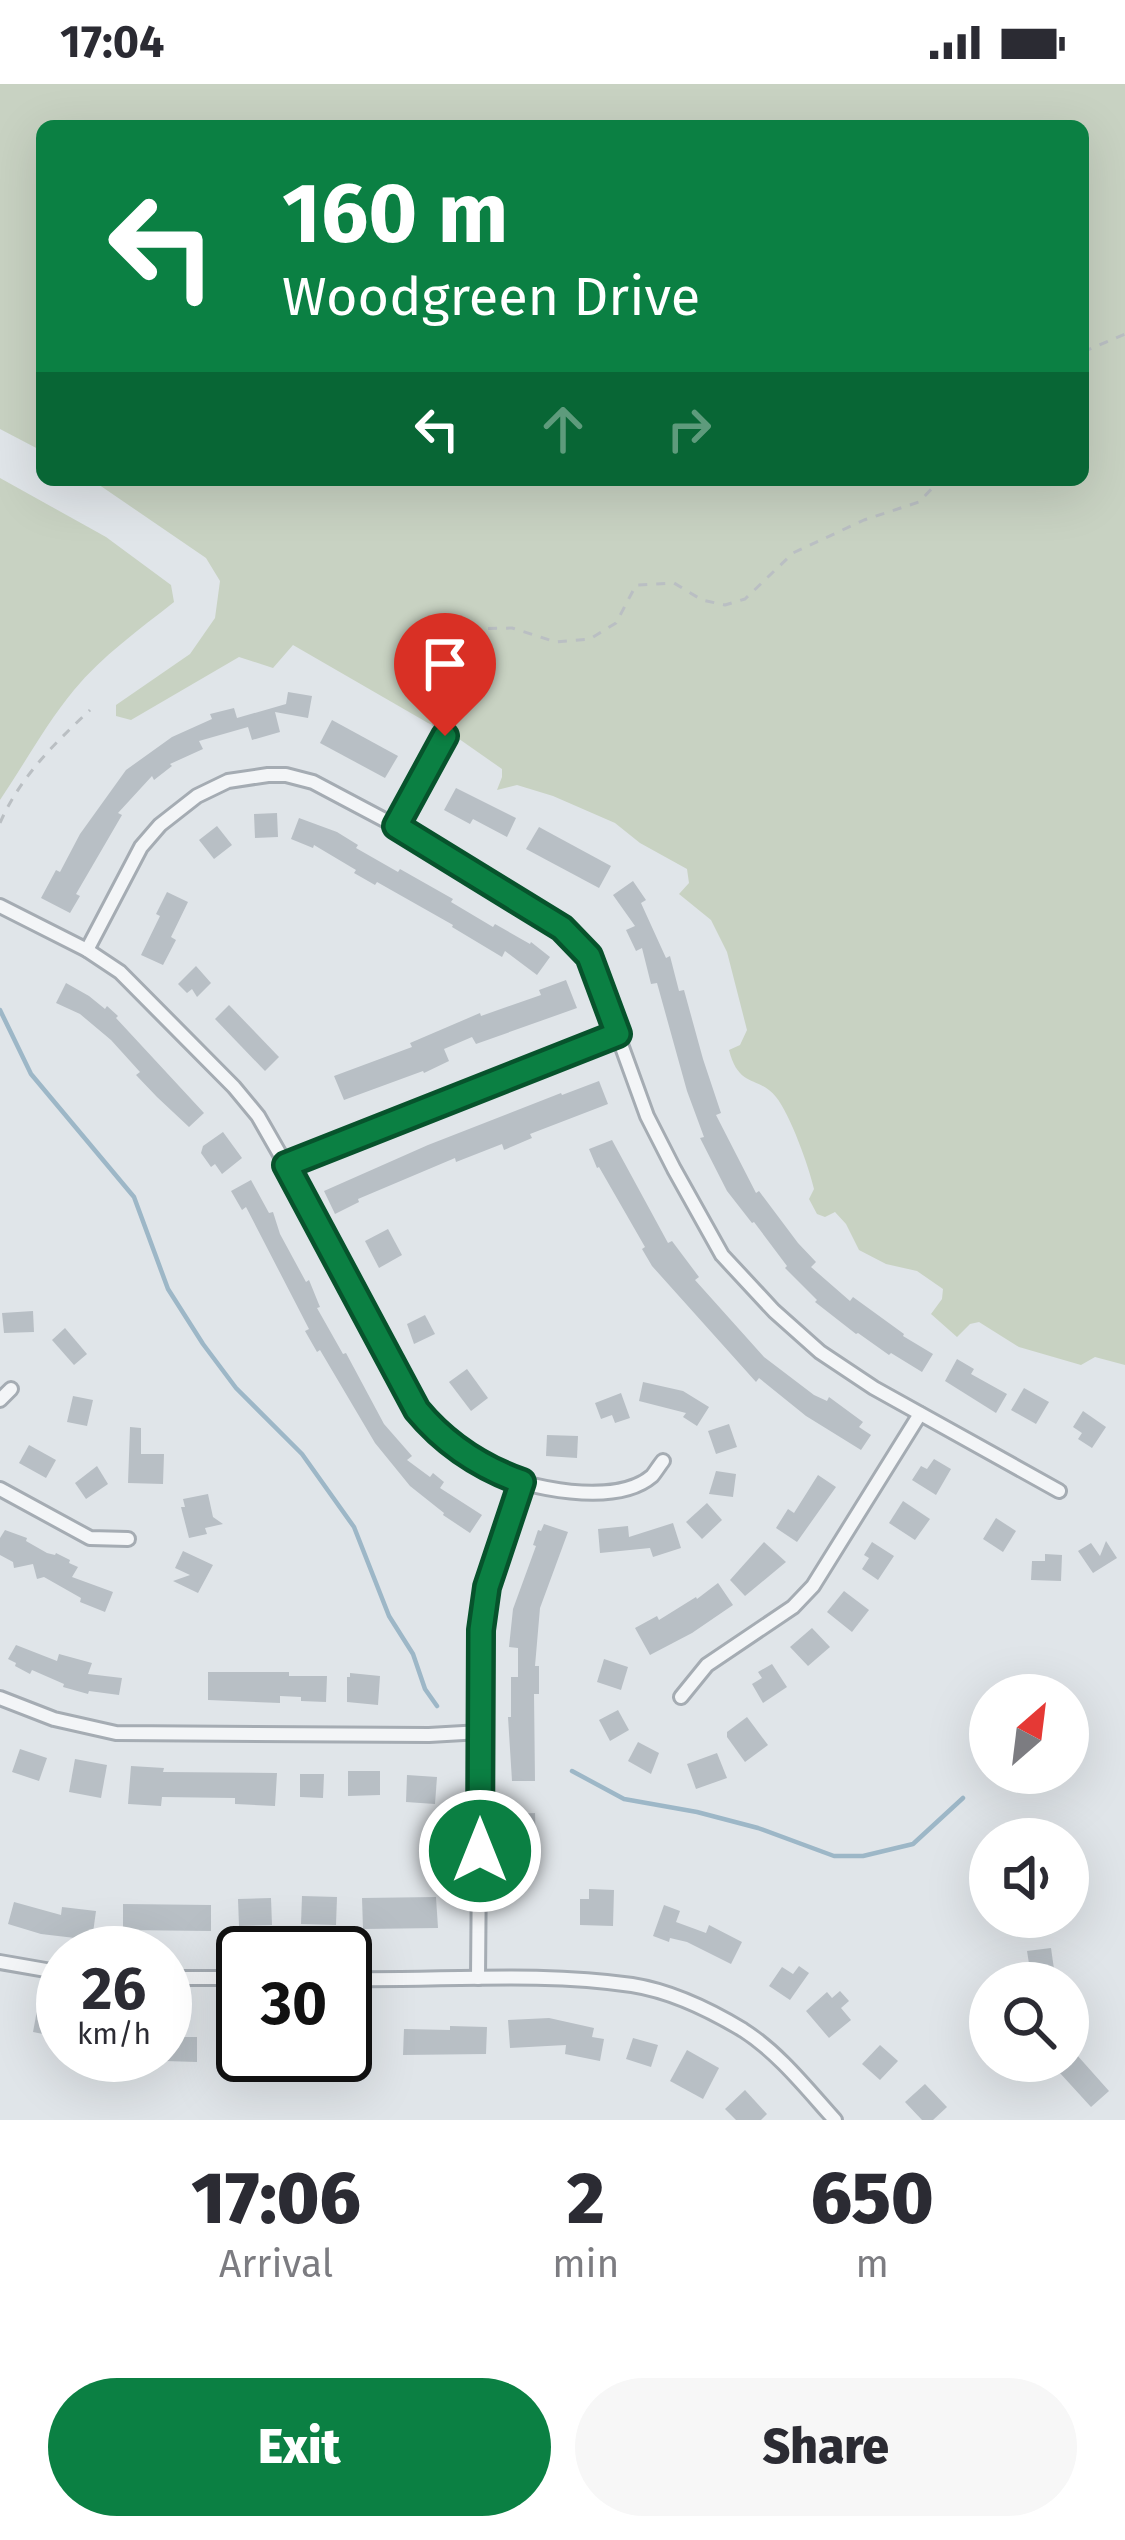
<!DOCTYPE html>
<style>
:root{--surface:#fff;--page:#f7f7f7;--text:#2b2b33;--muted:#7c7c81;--accent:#0b8043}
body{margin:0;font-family:"Fira Sans",sans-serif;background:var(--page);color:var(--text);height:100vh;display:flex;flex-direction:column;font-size:45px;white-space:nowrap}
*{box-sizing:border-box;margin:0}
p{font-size:39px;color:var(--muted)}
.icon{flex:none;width:66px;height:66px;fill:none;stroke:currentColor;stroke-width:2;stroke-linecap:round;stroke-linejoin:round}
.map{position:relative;height:2036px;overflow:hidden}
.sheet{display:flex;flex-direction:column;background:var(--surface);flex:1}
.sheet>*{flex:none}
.hud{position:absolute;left:36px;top:36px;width:1053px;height:366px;border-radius:18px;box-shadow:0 12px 48px #0002;background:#0b8043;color:#fff;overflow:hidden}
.needle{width:78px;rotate:28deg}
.controls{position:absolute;left:969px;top:1590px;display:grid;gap:24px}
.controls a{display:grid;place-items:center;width:120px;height:120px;border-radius:50%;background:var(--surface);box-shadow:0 12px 48px #0002;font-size:60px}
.speed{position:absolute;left:36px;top:1842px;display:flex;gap:24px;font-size:60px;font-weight:700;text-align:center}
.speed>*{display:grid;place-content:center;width:156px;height:156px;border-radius:50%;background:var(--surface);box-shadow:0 12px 48px #0002;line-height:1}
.speed small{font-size:30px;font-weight:400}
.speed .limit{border:6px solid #111;border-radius:18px;background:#fff;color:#111}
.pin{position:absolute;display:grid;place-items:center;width:102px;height:102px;color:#fff;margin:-123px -51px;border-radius:50% 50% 50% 0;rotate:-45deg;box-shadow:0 0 12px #0007}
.pin .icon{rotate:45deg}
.me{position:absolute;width:132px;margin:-66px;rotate:0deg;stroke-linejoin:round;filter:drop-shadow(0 0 9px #0008)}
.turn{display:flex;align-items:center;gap:42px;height:252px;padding:0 48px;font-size:54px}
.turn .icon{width:156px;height:156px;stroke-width:2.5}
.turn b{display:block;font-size:84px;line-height:102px}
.lanes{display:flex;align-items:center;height:114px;padding:0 48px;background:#0003;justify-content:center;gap:60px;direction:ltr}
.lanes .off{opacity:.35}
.eta{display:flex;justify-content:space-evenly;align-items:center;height:204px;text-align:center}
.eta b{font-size:72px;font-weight:800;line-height:84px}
.primary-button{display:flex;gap:24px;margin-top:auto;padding:24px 48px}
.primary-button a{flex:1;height:138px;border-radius:72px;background:var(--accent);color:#fff;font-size:48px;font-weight:800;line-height:138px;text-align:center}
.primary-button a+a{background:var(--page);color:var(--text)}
.status{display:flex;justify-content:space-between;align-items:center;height:84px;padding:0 60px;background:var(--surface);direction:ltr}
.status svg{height:33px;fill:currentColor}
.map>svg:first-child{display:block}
</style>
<div class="status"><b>17:04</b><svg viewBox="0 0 49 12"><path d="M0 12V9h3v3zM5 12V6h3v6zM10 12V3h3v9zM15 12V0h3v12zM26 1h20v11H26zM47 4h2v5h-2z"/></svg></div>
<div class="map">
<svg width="1125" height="2036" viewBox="0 0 1125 2036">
<rect width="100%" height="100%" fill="#e0e5e9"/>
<g fill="#c8d2c2">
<path d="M0,0H1125V1281L1095,1273L1081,1281L1019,1263L979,1238L970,1240L957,1253L931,1230L942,1215L943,1205L917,1187L886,1180L859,1166L846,1140L835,1128L825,1133L817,1130L809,1115L814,1105C809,1083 790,1030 776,1013C758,991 739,1005 729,966L740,961L747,946L727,868L711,836L679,810L689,799L687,785L640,759L615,739L553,712L517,701L497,706L502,693V685L452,650L428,639L293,561L273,584L239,573L131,636L116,632V621L190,570L215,534L220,497L206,474L92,396H1083V42H42V367L0,345Z"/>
<path d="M0,394L106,453L171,501L174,518C140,545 102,572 74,606C46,640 25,679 0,716Z"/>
</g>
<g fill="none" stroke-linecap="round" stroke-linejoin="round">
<g stroke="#9db7c7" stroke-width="4.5">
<path d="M0,926L31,990L134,1113L168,1205L203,1260L236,1304L302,1370L354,1443L389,1532L413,1570L425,1605L437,1622"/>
<path d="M572,1687L624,1715L697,1728L758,1744L834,1772H863L913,1760L963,1714"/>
</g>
</g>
<g fill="#b8bfc5">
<path d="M288,608L312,612L308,634L275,628L280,648L252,656L248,643L199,657L203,665L170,680L172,682L154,696L152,692L118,729L122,731L76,810L80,812L70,829L41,814L56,786L60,788L80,750L126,686L172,653L212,635L210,630L234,624L237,634L286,620Z"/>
<path d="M332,636L398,672L385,694L320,659Z"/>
<path d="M456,704L516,734L507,753L473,735L470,740L444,726Z"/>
<path d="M277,729L278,753L255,754L254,730Z"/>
<path d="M299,734L337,748L358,761L356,764L398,788L400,785L453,815L451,818L493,843L495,840L530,860L531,858L550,873L537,891L505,867L502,873L452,843L453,841L377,798L375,801L354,789L356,786L314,761L313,764L291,755Z"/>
<path d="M217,742L232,761L214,775L199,756Z"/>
<path d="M539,743L611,782L599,804L526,765Z"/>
<path d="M633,797L646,816L641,819L666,874L670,872L679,907L684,906L703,975L721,1029L716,1031L756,1109L759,1107L798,1159L816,1178L811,1183L850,1217L853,1213L904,1250L903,1252L933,1270L922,1288L891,1269L889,1271L858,1249L856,1250L815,1218L817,1216L785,1184L787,1182L754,1138L752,1139L727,1107L700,1054L704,1053L687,1007L657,899L651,900L642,864L636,867L626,846L635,842L613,811Z"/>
<path d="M167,808L188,818L171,853L176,856L163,881L141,871L160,832L156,830Z"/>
<path d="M196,882L211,899L197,913L192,905L187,909L178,900Z"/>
<path d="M566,896L577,924L476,960L472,953L444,965L449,977L424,989L423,987L344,1016L334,992L412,963L410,959L480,929L481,932L541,911L539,906Z"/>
<path d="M66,899L89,912L105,925L107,922L118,932L116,934L204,1029L189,1043L157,1013L136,991L140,988L111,956L80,930L56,919Z"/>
<path d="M229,921L279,973L265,987L215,935Z"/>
<path d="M599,997L608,1020L530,1050L532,1054L504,1066L502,1060L456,1078L455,1074L358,1115L359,1118L335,1130L324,1107L428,1061L561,1009L562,1011Z"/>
<path d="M223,1048L242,1074L222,1090L215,1080L211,1083L201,1069L203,1062Z"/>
<path d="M612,1056L668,1159L672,1157L699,1193L695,1196L764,1273L814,1311L827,1317L829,1313L863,1338L859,1343L871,1351L861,1366L806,1332L759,1294L756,1298L652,1182L642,1165L645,1163L599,1083L597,1084L589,1065Z"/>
<path d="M251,1096L269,1129L273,1128L280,1150L306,1198L309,1196L320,1223L317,1224L343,1270L346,1269L384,1340L412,1372L407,1376L430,1393L433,1389L444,1398L440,1404L482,1431L470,1449L443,1431L444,1429L410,1402L375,1359L320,1266L317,1268L305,1247L309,1245L246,1123L242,1126L231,1107Z"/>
<path d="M388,1145L402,1171L379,1184L365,1157Z"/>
<path d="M33,1227L34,1248L4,1249L2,1229Z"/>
<path d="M425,1231L435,1250L414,1260L407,1240Z"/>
<path d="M65,1244L87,1270L74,1281L52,1256Z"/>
<path d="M957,1275L974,1285L971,1290L1007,1310L996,1329L945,1297Z"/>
<path d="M467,1285L488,1314L471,1327L449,1298Z"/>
<path d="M643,1298L683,1307L709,1323L697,1342L683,1333L686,1329L639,1317Z"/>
<path d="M1024,1304L1049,1318L1036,1340L1011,1326Z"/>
<path d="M621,1309L630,1334L615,1339L612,1331L601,1335L595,1319Z"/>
<path d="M73,1312L93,1316L87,1342L67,1338Z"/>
<path d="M1083,1327L1106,1343L1092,1364L1078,1355L1082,1349L1073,1343Z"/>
<path d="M729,1340L737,1363L716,1370L708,1347Z"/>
<path d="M130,1343L141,1344V1370H164L163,1400L128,1399Z"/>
<path d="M547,1351L578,1352L577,1374L546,1372Z"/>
<path d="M29,1361L56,1376L46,1394L19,1379Z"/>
<path d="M934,1375L951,1385L936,1411L912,1396L921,1382L927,1385Z"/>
<path d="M97,1382L108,1400L86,1415L75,1399Z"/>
<path d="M716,1387L736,1390L733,1413L709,1410Z"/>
<path d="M818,1391L836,1403L797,1458L776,1444L788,1425L794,1429Z"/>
<path d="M208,1410L213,1433L223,1440L205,1444L207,1450L189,1454L181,1423H185L183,1415Z"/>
<path d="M903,1417L930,1435L915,1456L889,1439Z"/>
<path d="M707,1419L722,1436L702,1455L686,1438Z"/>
<path d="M996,1434L1016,1447L1003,1468L983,1455Z"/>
<path d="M673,1439L681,1464L653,1473L650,1464L600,1469L598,1445L628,1442L629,1453Z"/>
<path d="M544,1440L568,1448L540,1524L535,1582H539V1610H534L535,1697H512L508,1633H511V1593H518V1564L509,1563L513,1525L536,1462L533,1461L538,1446L541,1447Z"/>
<path d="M5,1446L27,1454L26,1457L47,1469L55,1471L56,1469L70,1476L69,1479L78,1483L72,1493L113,1508L105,1528L80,1518L81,1514L44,1493L37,1495L33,1480L14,1484L13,1478L0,1471V1454Z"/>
<path d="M1106,1457L1117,1474L1093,1489L1078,1467L1091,1459L1100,1472Z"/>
<path d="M764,1458L786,1478L745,1512L730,1496Z"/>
<path d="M872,1458L894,1472L878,1496L862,1485L869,1474L864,1471Z"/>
<path d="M183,1467L213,1481L198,1509L173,1497L190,1491L175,1484Z"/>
<path d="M1045,1470L1062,1471L1061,1497L1031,1496L1032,1477H1045Z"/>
<path d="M718,1499L733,1521L692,1549L650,1571L635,1544L657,1532L659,1536L696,1513L697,1515Z"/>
<path d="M844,1507L869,1526L852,1548L827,1528Z"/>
<path d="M812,1544L830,1563L808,1582L790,1563Z"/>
<path d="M16,1561L57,1577L59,1570L92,1579L88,1590L122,1594L119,1611L89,1607L88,1610L63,1603L64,1600L32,1586L30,1590L15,1582L16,1579L8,1575Z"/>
<path d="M604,1575L628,1583L621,1606L597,1598Z"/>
<path d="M772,1580L787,1603L763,1619L752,1600L762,1594L758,1588Z"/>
<path d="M208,1588H289V1592H327L326,1618L301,1617V1613L280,1612V1619L208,1616Z"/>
<path d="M350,1589L380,1592L378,1621L347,1618V1593H350Z"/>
<path d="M618,1626L629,1646L610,1657L599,1636Z"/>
<path d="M747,1633L768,1661L745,1678L727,1653V1648Z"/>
<path d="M638,1658L659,1669L651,1690L628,1677Z"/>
<path d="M20,1665L47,1674L39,1697L12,1688Z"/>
<path d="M717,1669L727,1694L696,1705L687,1680Z"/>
<path d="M75,1675L107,1681L101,1714L69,1708Z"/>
<path d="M131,1682L164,1684L163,1688L277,1689L275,1722L235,1720V1714L162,1713L161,1722L128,1720Z"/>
<path d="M348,1687H380V1711L348,1712Z"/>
<path d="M300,1690H324L323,1714L300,1713Z"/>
<path d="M407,1691L437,1693L435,1720L406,1718Z"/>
<path d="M535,1729L536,1759L516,1760L514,1730Z"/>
<path d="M589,1805L614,1806L613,1842L580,1841V1815H589Z"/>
<path d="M302,1812L337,1813L336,1841L301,1840Z"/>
<path d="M436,1813L438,1844L363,1845L362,1814Z"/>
<path d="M271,1814L272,1841L239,1842L238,1815Z"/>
<path d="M14,1818L61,1831L62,1823L96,1827L92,1856L41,1850L8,1840Z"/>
<path d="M123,1820L211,1821V1847L123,1846Z"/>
<path d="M664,1821L680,1827L676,1838L706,1849L709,1841L742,1858L731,1880L687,1858L670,1854L669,1858L653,1852Z"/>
<path d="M1051,1864L1056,1899H1032L1027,1867Z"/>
<path d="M799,1882L809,1889L790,1916L769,1902L782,1883L793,1890Z"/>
<path d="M840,1907L849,1917L841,1924L851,1936L829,1954L806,1927L827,1908L832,1914Z"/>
<path d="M38,1921L63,1925V1954L33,1948Z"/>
<path d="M549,1934L594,1944L592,1953L604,1955L600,1977L565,1970L566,1961L510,1964L508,1936Z"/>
<path d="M450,1942L487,1943L486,1970L403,1971L404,1945L450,1946Z"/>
<path d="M345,1944L372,1947L369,1971L345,1968Z"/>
<path d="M223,1951L243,1952V1978L223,1977Z"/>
<path d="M165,1953H197V1978L165,1977Z"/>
<path d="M633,1954L658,1961L651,1983L626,1975Z"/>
<path d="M880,1961L898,1977L880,1996L862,1980Z"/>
<path d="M1068,1961L1109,2007L1091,2023L1049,1977H1068Z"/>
<path d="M687,1966L719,1984L703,2015L670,1997Z"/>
<path d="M925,2000L947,2023L933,2036H922L905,2018Z"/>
<path d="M745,2006L767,2030L761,2036H736L725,2025Z"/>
</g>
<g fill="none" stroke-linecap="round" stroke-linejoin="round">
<g stroke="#a5acb3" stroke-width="18">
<g id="minor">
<path d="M396,742L445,652"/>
<path d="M0,822L87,866L120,888L234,1003L258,1032L286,1081L406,1308C426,1340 454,1368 488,1385C526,1405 616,1423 652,1392C654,1390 661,1379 663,1377"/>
<path d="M87,866L141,763L160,741L197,712L228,697L268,691H286L313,698L396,742L562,844L589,872L647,1032L674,1085L722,1171L774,1227L820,1268L874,1304L1059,1407"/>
<path d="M286,1081L618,950"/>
<path d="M0,1316L11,1305"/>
<path d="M0,1405L90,1454L128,1455"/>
<path d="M681,1613L707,1581L793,1523L813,1502L920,1330"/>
<path d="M0,1614L54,1635L116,1649L429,1651L481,1648"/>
<path d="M0,1878L63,1889"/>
<path d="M165,1894H243"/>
<path d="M478,1894L481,1546L487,1503L522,1398"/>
<path d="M345,1895C439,1897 538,1887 632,1901C670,1907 710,1926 743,1946C779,1969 807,2005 835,2036"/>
</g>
</g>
<g stroke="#babfc3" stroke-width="3" stroke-dasharray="9 9" stroke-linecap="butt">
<path d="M1083,268L1125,250"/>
<path d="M433,642L451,602L457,559L466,545L512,544L556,558L590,555L616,539L636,501L674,499L702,516L725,521L745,515L793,469L864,436L919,418L940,396"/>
<path d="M0,739C20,693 54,660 90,626"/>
</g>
<use href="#minor" stroke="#f3f5f7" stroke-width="12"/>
</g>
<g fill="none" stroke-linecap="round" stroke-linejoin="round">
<g stroke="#07532c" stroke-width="30">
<path id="route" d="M445,652L396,742L562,844L589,872L618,950L286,1081L417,1326C446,1361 480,1383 522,1398L487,1503L481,1546L480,1767"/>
</g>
<use href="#route" stroke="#0b8043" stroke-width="21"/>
</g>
</svg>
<div class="controls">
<a><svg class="needle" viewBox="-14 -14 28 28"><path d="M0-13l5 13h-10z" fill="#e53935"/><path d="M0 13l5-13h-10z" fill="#7c7c81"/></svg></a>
<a><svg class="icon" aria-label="sound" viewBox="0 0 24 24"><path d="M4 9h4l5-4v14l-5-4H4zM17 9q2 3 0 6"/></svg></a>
<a><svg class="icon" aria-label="search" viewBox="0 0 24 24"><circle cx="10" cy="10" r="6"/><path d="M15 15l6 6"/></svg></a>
</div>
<div class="speed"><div>26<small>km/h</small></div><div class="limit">30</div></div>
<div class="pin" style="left:445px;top:652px;background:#d93025"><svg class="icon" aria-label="arrive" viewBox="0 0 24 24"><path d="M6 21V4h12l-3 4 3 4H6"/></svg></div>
<svg class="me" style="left:480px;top:1767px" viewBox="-20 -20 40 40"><circle r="17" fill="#0b8043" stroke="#fff" stroke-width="3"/><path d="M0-11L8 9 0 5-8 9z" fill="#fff"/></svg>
<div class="hud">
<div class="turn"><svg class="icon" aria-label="left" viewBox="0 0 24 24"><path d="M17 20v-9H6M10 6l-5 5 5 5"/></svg><div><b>160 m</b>Woodgreen Drive</div></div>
<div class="lanes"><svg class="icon" aria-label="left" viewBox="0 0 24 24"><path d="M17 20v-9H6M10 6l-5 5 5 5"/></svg><svg class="icon off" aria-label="ahead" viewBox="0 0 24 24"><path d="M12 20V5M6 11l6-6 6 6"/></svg><svg class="icon off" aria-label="right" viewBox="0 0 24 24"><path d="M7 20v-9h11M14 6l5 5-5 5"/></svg></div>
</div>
</div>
<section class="sheet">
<div class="eta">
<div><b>17:06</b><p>Arrival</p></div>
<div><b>2</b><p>min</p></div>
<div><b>650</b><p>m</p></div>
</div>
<div class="primary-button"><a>Exit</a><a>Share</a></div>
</section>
